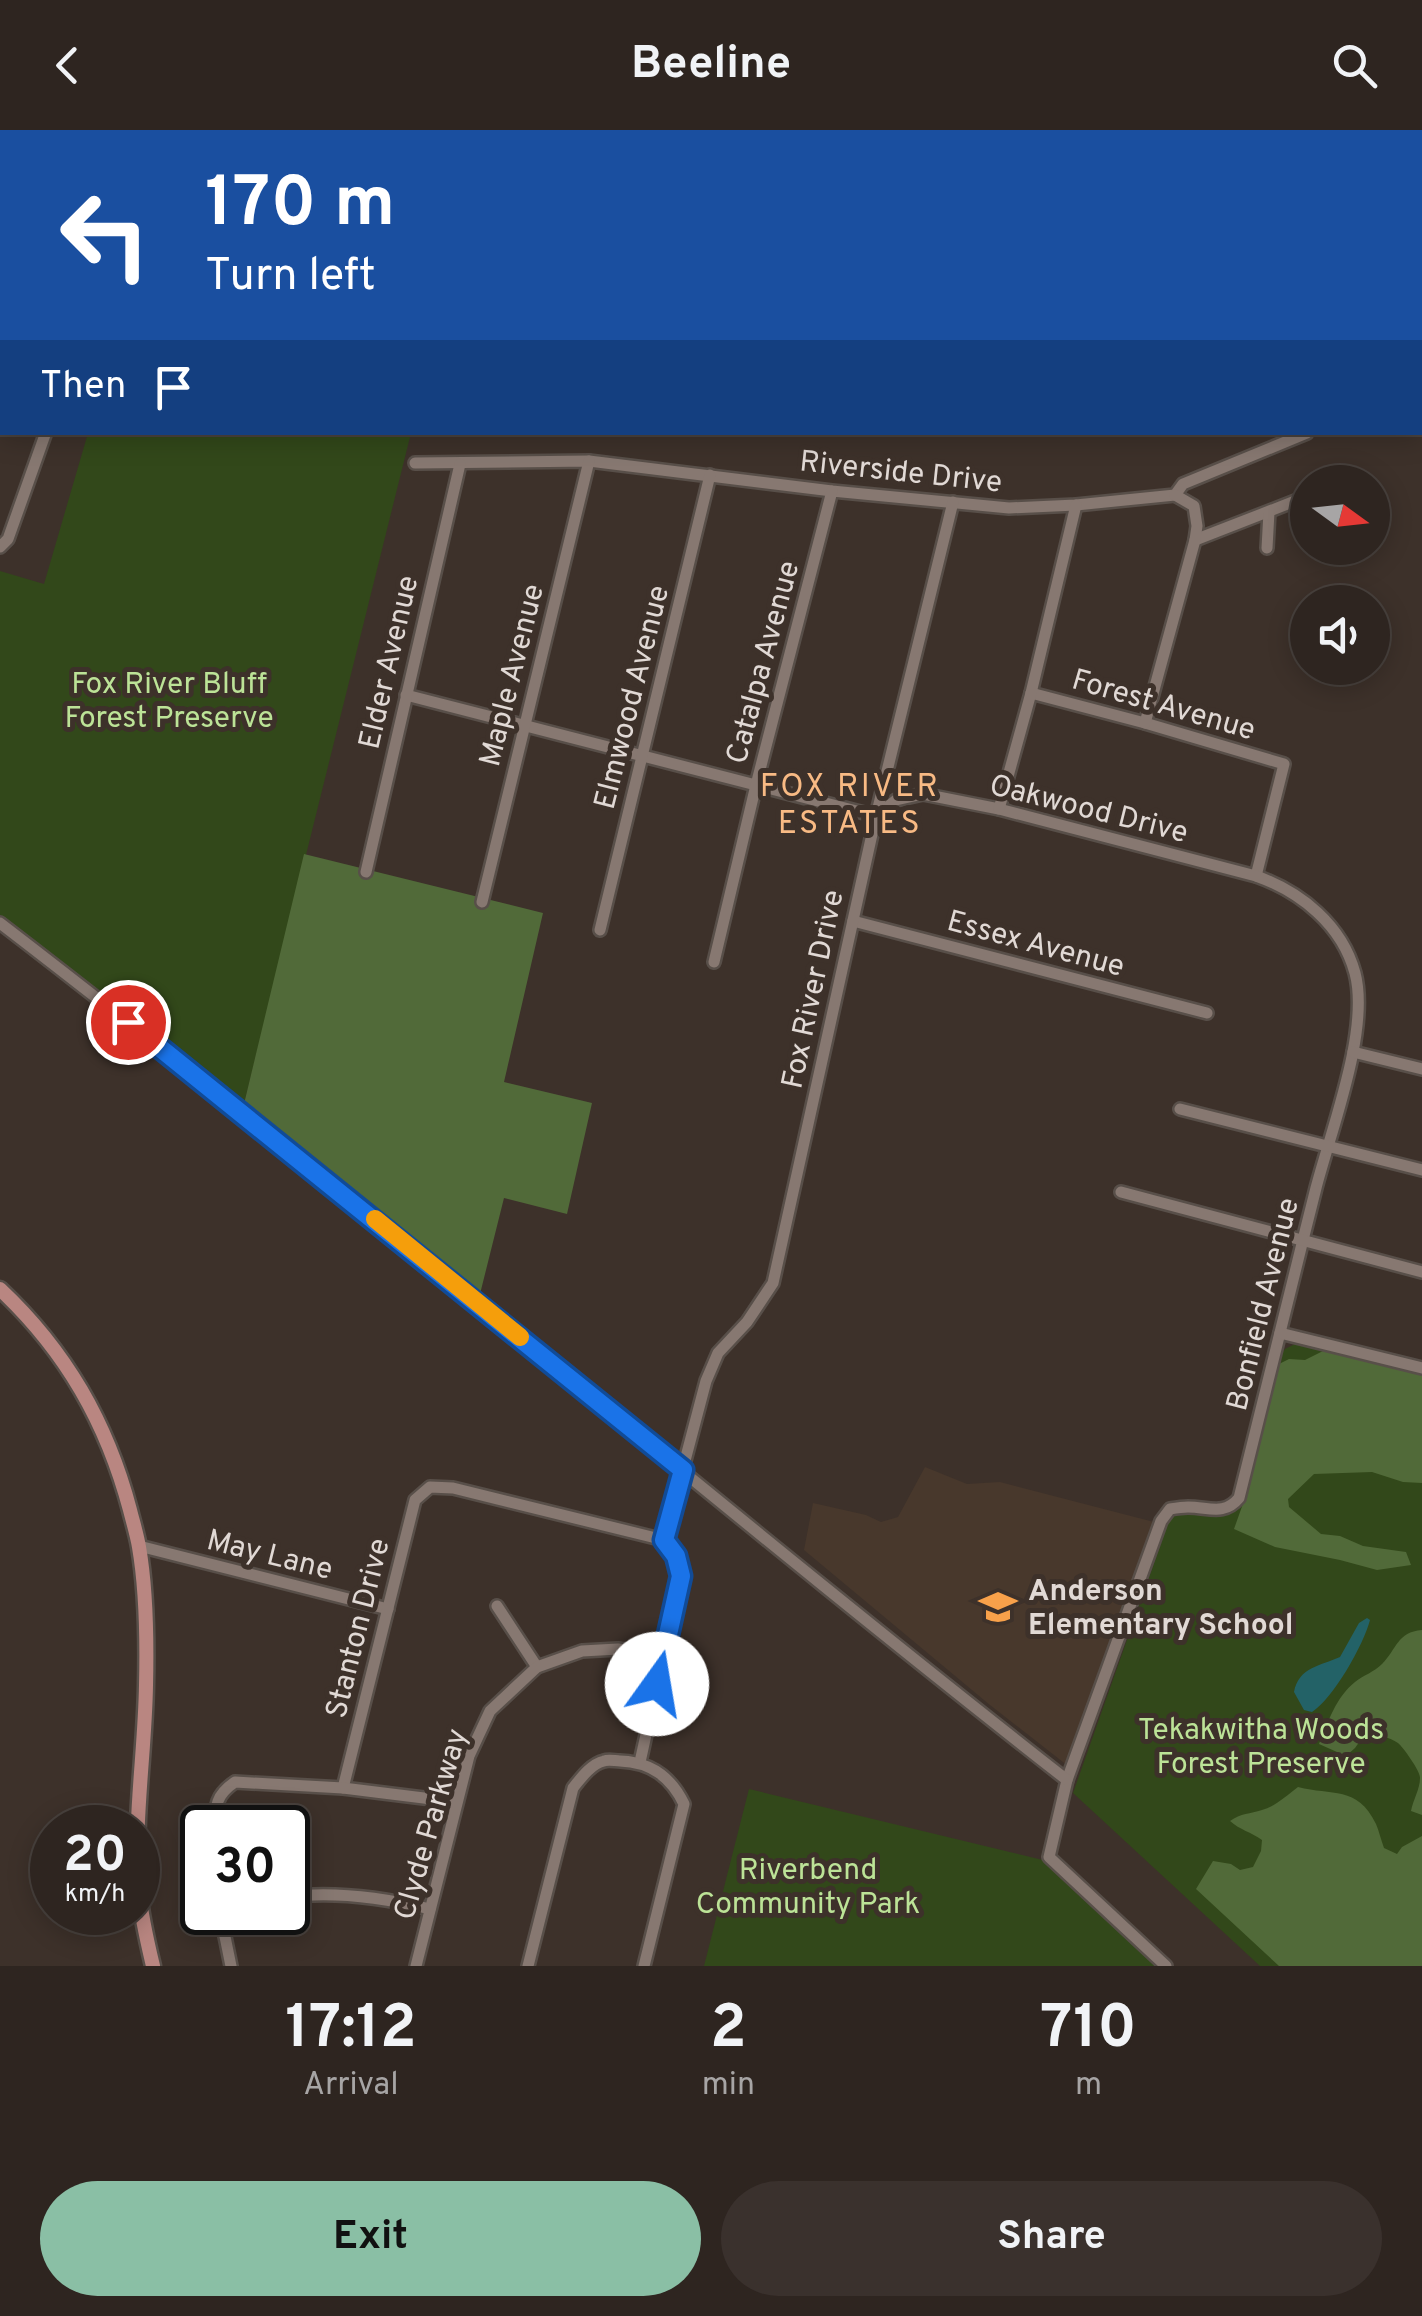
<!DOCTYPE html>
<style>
:root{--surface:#2e2520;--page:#3a312d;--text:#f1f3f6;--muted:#a7a5a5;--line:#49423e;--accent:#8abfa5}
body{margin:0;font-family:Overpass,sans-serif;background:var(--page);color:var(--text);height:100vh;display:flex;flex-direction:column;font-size:38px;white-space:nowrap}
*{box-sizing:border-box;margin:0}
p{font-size:32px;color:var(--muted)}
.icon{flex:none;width:55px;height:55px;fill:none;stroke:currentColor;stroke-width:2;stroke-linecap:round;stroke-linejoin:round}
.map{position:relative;height:1836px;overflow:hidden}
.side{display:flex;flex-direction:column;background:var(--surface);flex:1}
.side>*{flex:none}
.banner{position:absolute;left:0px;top:0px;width:1422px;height:305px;box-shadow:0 5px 25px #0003,0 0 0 2px var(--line);background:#1a4fa0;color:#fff;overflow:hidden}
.needle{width:65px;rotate:105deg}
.tools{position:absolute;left:1290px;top:335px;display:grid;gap:20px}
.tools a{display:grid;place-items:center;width:100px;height:100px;border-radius:50%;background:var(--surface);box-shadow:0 5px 25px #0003,0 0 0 2px var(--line);font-size:50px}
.speed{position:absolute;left:30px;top:1675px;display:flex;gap:20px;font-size:50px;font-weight:700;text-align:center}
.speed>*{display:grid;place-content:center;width:130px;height:130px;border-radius:50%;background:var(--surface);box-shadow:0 5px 25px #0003,0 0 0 2px var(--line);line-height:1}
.speed small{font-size:25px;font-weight:400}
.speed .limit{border:5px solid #111;border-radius:15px;background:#fff;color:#111}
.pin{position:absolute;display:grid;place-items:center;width:85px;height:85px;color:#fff;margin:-42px;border:5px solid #fff;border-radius:50%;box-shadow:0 2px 10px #0007}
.me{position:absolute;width:110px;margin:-55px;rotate:13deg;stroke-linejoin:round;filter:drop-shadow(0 0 8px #0008)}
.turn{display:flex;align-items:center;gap:35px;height:210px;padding:0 40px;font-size:45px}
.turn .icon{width:130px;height:130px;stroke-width:2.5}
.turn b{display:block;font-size:70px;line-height:85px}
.then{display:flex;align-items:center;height:95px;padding:0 40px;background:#0003;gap:20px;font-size:38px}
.eta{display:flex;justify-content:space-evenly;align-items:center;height:170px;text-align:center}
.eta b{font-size:60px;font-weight:700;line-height:70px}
.button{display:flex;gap:20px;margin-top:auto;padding:20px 40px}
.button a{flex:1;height:115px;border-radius:60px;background:var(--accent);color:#111;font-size:40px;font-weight:700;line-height:115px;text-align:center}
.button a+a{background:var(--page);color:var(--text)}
header{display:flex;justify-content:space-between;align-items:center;height:130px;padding:0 40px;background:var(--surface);font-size:45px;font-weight:700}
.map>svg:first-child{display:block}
</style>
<header><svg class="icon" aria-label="back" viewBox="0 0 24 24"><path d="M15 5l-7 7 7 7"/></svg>Beeline<svg class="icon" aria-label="search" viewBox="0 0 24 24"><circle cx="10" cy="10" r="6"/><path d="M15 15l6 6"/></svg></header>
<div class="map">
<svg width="1422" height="1836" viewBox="0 0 1422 1836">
<rect width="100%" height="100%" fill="#3d312a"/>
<path fill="#48382c" d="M925,1337L967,1354L1000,1352L1154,1392L1068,1636L990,1575L804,1420L813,1373L866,1385L881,1392L898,1387Z"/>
<g fill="#32481a">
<path d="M88,303H411L244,974L0,785V441L44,454Z"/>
<path d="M1295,1214L1422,1244V1836H1260L1073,1663L1170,1388C1196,1376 1227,1397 1245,1368L1280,1226L1285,1219Z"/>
<path d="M749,1659L1047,1731L1161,1836H704Z"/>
</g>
<g fill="#516a39">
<path d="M304,724L543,783L504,952L592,973L567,1084L504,1068L479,1168L244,974Z"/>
<path d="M1325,1220L1422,1244V1353L1403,1352L1372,1342L1314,1344L1288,1369L1289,1377L1321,1404L1340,1406L1363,1416L1406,1422L1411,1435L1377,1440L1340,1430L1275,1417L1234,1399L1245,1368L1277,1235L1289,1229L1305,1230Z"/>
<path d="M1422,1500V1685L1411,1681C1413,1670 1420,1659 1420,1648C1421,1642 1403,1617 1398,1613C1390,1607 1374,1604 1365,1604L1355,1618L1346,1626L1319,1614C1328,1592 1336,1567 1355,1552C1364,1545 1374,1542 1382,1534C1397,1519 1397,1502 1422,1500Z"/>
<path d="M1298,1657C1332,1666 1357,1655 1376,1694C1379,1701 1381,1710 1384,1718L1397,1724L1402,1717L1422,1706V1836H1279L1196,1759L1213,1731L1231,1734L1240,1740L1253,1737L1261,1721L1262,1710C1251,1702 1240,1700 1230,1691C1241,1683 1250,1684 1262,1680C1276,1676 1286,1666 1298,1657Z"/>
</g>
<g fill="#236267">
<path d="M0,0H264L273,2H2V171H0Z"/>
<path d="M1367,1488L1370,1490C1364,1514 1333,1569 1312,1582L1304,1580L1294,1562C1299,1537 1320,1536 1340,1527L1359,1493Z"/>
</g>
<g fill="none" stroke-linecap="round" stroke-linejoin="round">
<g stroke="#584f49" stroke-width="16">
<g id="minor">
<path d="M816,0L827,2"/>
<path d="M875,2V0"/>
<path d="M1070,2L1071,0"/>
<path d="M415,333L589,331L832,361L1009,378L1076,375L1175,365L1183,354L1307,303"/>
<path d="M1339,352H1342"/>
<path d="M1195,410L1308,366"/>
<path d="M0,417L8,409L46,302"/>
<path d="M1267,418L1269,382"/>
<path d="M1031,563L1145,593L1284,634L1256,746"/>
<path d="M406,565L876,686L896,670L923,664L999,679L1256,746C1301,762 1342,795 1355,843C1370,900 1331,1000 1316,1058C1290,1161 1265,1264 1239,1368C1224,1386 1209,1377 1188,1377C1182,1377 1176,1378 1170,1379L1161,1391L1067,1650L1049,1727L1166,1836"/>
<path d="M1145,593L1195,410L1197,396L1194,376L1175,365"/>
<path d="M999,679L1031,563L1076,375"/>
<path d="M366,742L460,334"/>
<path d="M482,772L589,331"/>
<path d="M853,791L1207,883"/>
<path d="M0,793C362,1071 708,1369 1067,1650"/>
<path d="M600,800L710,345"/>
<path d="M714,832L756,655L832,361"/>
<path d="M1353,922L1422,939"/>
<path d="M1180,979L1422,1040"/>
<path d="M1121,1062L1422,1142"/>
<path d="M1280,1203L1422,1238"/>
<path d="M139,1416L388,1479"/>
<path d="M497,1476L537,1537"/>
<path d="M640,1632L681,1446L676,1426L664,1410L706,1251L718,1223L747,1192L773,1153L876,686L953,372"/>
<path d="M343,1658L415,1370L430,1357L453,1358L664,1410"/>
<path d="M216,1698C215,1675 216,1665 235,1652L343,1658L456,1672"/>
<path d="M288,1767C335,1761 384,1768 430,1779"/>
<path d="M220,1782L231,1836"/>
<path d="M416,1836L469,1626L490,1581L537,1537L582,1521L618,1519L664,1526"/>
<path d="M528,1836L573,1658C581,1648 591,1634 604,1631C609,1629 615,1631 620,1631C651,1632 671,1647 684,1674L644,1836"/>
</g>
</g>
<g stroke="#584f49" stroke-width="19">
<path id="major" d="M0,1159C66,1221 107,1293 130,1380C133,1392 137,1405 139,1417C146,1458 147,1513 146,1555C145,1623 133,1692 139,1761C141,1786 147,1811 153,1836"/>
</g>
<use href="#minor" stroke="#877871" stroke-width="11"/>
<use href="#major" stroke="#b98681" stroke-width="14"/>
</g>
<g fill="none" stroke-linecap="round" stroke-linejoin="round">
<g stroke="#114b97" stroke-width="25">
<path id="route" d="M128,892L683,1340L664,1410L676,1426L681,1446L657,1554"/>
</g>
<use href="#route" stroke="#1a73e8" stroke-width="18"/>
<path stroke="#f59e0b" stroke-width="18" d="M375,1089L520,1207"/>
</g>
<defs>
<g id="school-bare" transform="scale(3)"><path d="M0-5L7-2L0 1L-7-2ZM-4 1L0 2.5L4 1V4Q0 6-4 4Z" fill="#f8a14a" stroke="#3d312a" stroke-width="2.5" paint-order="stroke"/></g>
</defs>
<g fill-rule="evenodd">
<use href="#school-bare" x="998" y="1477"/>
</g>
<g text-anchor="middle" stroke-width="10" stroke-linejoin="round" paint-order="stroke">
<g font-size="30" fill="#e1d9d5" stroke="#3d312a">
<text transform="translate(901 341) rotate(6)" y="10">Riverside Drive</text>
<text transform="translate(388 532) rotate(-77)" y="10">Elder Avenue</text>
<text transform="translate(762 532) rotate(-75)" y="10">Catalpa Avenue</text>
<text transform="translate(511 545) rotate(-76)" y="10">Maple Avenue</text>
<text transform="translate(631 567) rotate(-76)" y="10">Elmwood Avenue</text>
<text transform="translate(1164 574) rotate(16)" y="10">Forest Avenue</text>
<text transform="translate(1089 678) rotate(14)" y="10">Oakwood Drive</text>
<text transform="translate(1036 813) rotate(15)" y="10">Essex Avenue</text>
<text transform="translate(812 859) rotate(-78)" y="10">Fox River Drive</text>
<text transform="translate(1262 1174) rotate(-76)" y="10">Bonfield Avenue</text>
<text transform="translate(270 1424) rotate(14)" y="10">May Lane</text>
<text transform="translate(357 1498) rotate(-76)" y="10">Stanton Drive</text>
<text transform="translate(430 1694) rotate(-74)" y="10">Clyde Parkway</text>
</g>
<g font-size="30" fill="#bce397" stroke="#3d312a">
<text x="169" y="563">Fox River Bluff<tspan x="169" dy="34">Forest Preserve</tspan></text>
<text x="1261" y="1609">Tekakwitha Woods<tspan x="1261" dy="34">Forest Preserve</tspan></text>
<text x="808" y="1749">Riverbend<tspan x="808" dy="34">Community Park</tspan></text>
</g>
<g font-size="30" font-weight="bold" fill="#e1d9d5" stroke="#3d312a" text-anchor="start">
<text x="1028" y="1470">Anderson<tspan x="1028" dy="34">Elementary School</tspan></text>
</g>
<g font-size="32" letter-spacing="2.5" fill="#f8ba84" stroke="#3d312a">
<text x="850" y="666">FOX RIVER<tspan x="850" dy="37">ESTATES</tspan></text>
</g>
</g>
</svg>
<div class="tools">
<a><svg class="needle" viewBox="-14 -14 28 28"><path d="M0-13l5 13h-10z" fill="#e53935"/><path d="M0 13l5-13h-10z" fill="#a7a5a5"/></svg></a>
<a><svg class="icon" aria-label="sound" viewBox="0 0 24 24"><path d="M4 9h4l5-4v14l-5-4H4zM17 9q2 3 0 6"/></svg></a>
</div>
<div class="speed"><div>20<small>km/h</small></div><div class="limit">30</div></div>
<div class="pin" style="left:128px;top:892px;background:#d93025"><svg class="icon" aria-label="arrive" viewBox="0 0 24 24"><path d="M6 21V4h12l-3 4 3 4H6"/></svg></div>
<svg class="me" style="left:657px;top:1554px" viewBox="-20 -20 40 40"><circle r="19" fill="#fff"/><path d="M0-13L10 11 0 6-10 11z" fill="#1a73e8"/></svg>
<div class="banner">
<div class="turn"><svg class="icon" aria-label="left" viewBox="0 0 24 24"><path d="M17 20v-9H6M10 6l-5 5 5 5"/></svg><div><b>170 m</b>Turn left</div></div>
<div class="then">Then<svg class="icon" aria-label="arrive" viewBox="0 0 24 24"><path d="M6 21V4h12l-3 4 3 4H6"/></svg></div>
</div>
</div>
<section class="side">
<div class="eta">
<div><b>17:12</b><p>Arrival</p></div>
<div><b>2</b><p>min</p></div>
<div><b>710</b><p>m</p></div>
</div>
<div class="button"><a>Exit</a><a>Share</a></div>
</section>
